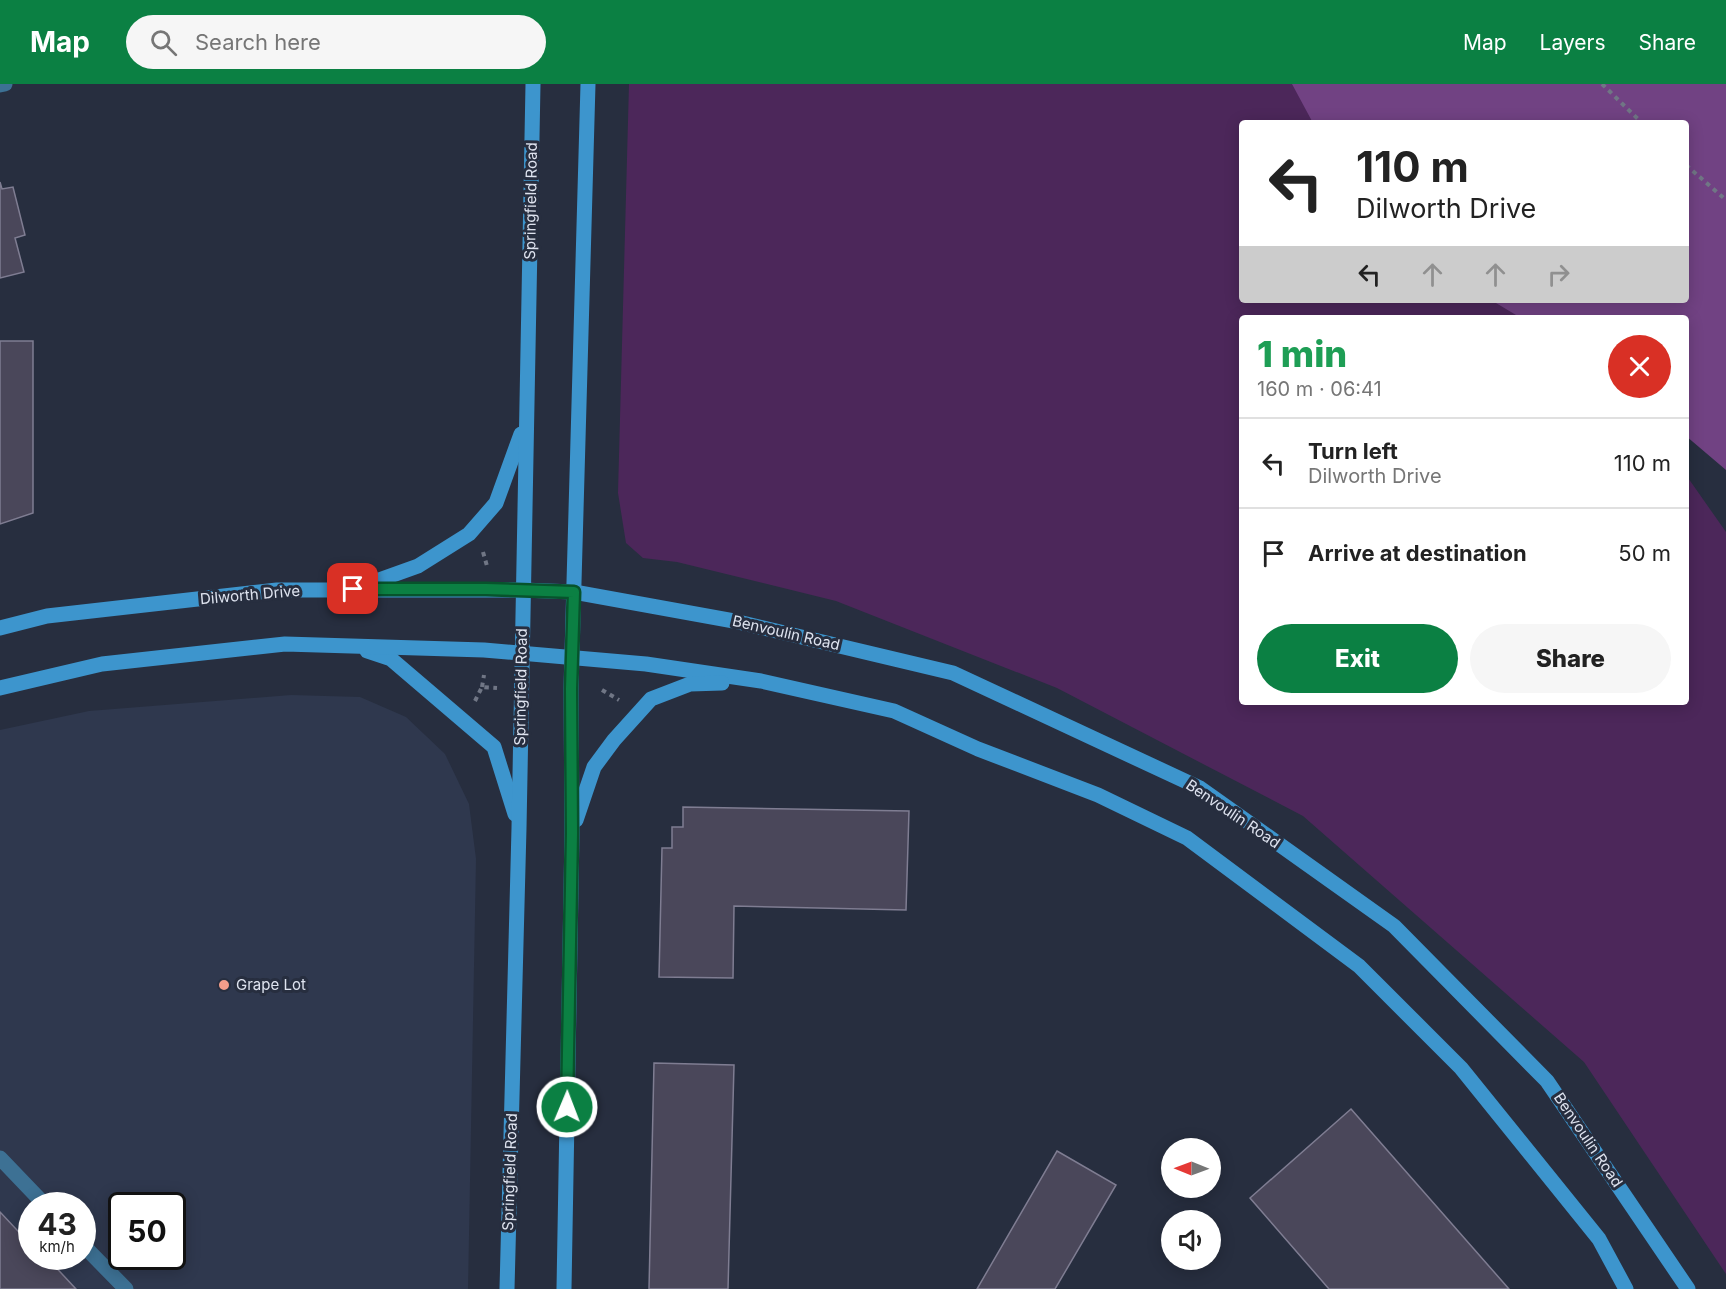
<!DOCTYPE html>
<meta charset="utf-8">
<style>
:root{--surface:#fff;--page:#f6f6f6;--text:#222;--muted:#767676;--line:#e0e0e0;--accent:#0b8043}
body{margin:0;font-family:Inter,sans-serif;background:var(--page);color:var(--text);height:100vh;display:flex;flex-direction:column;font-size:22px;white-space:nowrap}
*{box-sizing:border-box;margin:0}
p{font-size:20px;color:var(--muted)}
.icon{flex:none;width:33px;height:33px;fill:none;stroke:currentColor;stroke-width:2;stroke-linecap:round;stroke-linejoin:round}
.map{position:relative;flex:1;overflow:hidden}
.drawer{position:absolute;left:1239px;top:231px;width:450px;height:390px;display:flex;flex-direction:column;background:var(--surface);border-radius:6px;box-shadow:0 3px 15px #0003}
.drawer>*{flex:none}
.top-card{position:absolute;left:1239px;top:36px;width:450px;height:183px;border-radius:6px;box-shadow:0 3px 15px #0003;background:#fff;color:var(--text);overflow:hidden}
.needle{width:39px;rotate:271deg}
.fabs{position:absolute;left:1161px;top:1054px;display:grid;gap:12px}
.fabs a{display:grid;place-items:center;width:60px;height:60px;border-radius:50%;background:var(--surface);box-shadow:0 3px 15px #0003;font-size:30px}
.speed{position:absolute;left:18px;top:1108px;display:flex;gap:12px;font-size:30px;font-weight:700;text-align:center}
.speed>*{display:grid;place-content:center;width:78px;height:78px;border-radius:50%;background:var(--surface);box-shadow:0 3px 15px #0003;line-height:1}
.speed small{font-size:15px;font-weight:400}
.speed .limit{border:3px solid #111;border-radius:9px;background:#fff;color:#111}
.pin{position:absolute;display:grid;place-items:center;width:51px;height:51px;color:#fff;margin:-26px;border-radius:12px;box-shadow:0 3px 9px #0006}
.me{position:absolute;width:66px;margin:-33px;rotate:1deg;stroke-linejoin:round;filter:drop-shadow(0 0 4px #0008)}
.turn{display:flex;align-items:center;gap:21px;height:126px;padding:0 18px;font-size:27px}
.turn .icon{width:78px;height:78px;stroke-width:2.5}
.turn b{display:block;font-size:42px;line-height:51px}
.lanes{display:flex;align-items:center;height:57px;padding:0 18px;background:#0003;justify-content:center;gap:30px;direction:ltr}
.lanes .off{opacity:.35}
.round{display:grid;place-items:center;flex:none;width:63px;height:63px;border-radius:32px;background:var(--page)}
.head{display:flex;align-items:center;justify-content:space-between;height:102px;padding:0 18px}
h1{font-size:36px;font-weight:800;line-height:45px;color:#1e9e55}
.button{display:flex;gap:12px;margin-top:auto;padding:12px 18px}
.button a{flex:1;height:69px;border-radius:36px;background:var(--accent);color:#fff;font-size:24px;font-weight:800;line-height:69px;text-align:center}
.button a+a{background:var(--page);color:var(--text)}
ul{padding:0;list-style:none}
li{display:flex;align-items:center;gap:18px;height:90px;padding:0 18px;border-top:2px solid var(--line)}
li div{flex:1}
li b{display:block;font-size:22px}
li em{font-style:normal}
header{display:flex;align-items:center;gap:36px;box-sizing:border-box;height:84px;padding:0 30px;background:var(--accent);color:#fff}
header strong{font-size:28px}
nav{display:flex;gap:33px;margin-inline-start:auto;font-size:21px}
.search{width:420px;height:54px;background:var(--page);display:flex;align-items:center;gap:15px;box-sizing:border-box;padding:0 21px;border-radius:33px;color:var(--muted);font-size:22px}
.map>svg:first-child{display:block}
</style>
<header>
<strong>Map</strong>
<div class="search"><svg class="icon" aria-label="search" viewBox="0 0 24 24"><circle cx="10" cy="10" r="6"/><path d="M15 15l6 6"/></svg>Search here</div>
<nav><a>Map</a><a>Layers</a><a>Share</a></nav>
</header>
<div class="map">
<svg width="1726" height="1205" viewBox="0 0 1726 1205">
<rect width="100%" height="100%" fill="#272e3f"/>
<path fill="#2f384e" fill-rule="evenodd" d="M291,611L360,613L406,633L445,670L469,720L476,775L468,1205H0V646L89,627ZM32,1122H82V1173H32ZM122,1122H172V1173H122Z"/>
<path fill="#4c275a" d="M629,0H1340L1382,39H1242V216H1564L1576,234H1242V618H1686V391L1726,448V1190L1584,978L1303,732L1057,604L836,517L677,478L643,474L626,459L618,409Z"/>
<path fill="#714283" d="M1292,0H1726V386L1686,352V234H1521L1491,216H1686V39H1313Z"/>
<g fill="#4a475a" stroke="#7f7d92" stroke-width="1.5">
<path d="M0,98L2,105L13,103L25,151L15,154L24,188L0,194Z"/>
<path d="M0,257H33V429L0,440Z"/>
<path d="M683,723L909,727L906,826L734,822L733,894L659,893L662,764H672V743H683Z"/>
<path d="M654,979L734,981L728,1205H649Z"/>
<path d="M1351,1025L1509,1205H1329L1250,1114Z"/>
<path d="M1057,1067L1116,1101L1055,1205H977Z"/>
<path d="M0,1128L32,1162V1173H42L47,1178L49,1176L76,1205H0Z"/>
</g>
<g fill="none" stroke-linecap="round" stroke-linejoin="round">
<g stroke="#707685" stroke-width="4" stroke-dasharray="4.5 4.5" stroke-linecap="butt">
<path d="M1602,0L1642,39"/>
<path d="M1686,81L1726,116"/>
<path d="M483,468L487,482"/>
<path d="M482,603L484,591"/>
<path d="M602,606L619,616"/>
<path d="M475,617L482,603L497,604"/>
</g>
<g stroke="#3d7194" stroke-width="15">
<path d="M0,1074L46,1122"/>
<path d="M82,1160L126,1205"/>
</g>
<path stroke="#3d7194" stroke-width="15" d="M0,1L5,0"/>
<g stroke="#3d95cd" stroke-width="15">
<path d="M365,501L418,482L469,450L496,419L521,350"/>
<path d="M0,544L47,532L277,506H522L574,508L734,537L953,589L1200,704L1394,842L1547,997L1688,1205"/>
<path d="M367,567L391,575L494,663L515,730"/>
<path d="M0,604L102,580L285,560L484,566L646,580L761,597L894,627L978,665L1098,711L1187,754L1359,882L1461,984L1599,1155L1626,1205"/>
<path d="M576,736L594,683L614,656L651,615L690,600L722,599"/>
<path d="M507,1205L519,744L533,0"/>
<path d="M564,1205L572,749L571,605L588,0"/>
</g>
</g>
<g fill="none" stroke-linecap="round" stroke-linejoin="round">
<g stroke="#07532c" stroke-width="15">
<path id="route" d="M353,505H486L574,508L571,605L572,749L567,1023"/>
</g>
<use href="#route" stroke="#0b8043" stroke-width="10"/>
</g>
<circle fill="#f49d8b" stroke="#272e3f" stroke-width="2" cx="224" cy="901" r="6"/>
<g text-anchor="middle" stroke-width="6" stroke-linejoin="round" paint-order="stroke">
<g font-size="15" fill="#dee3ef" stroke="#272e3f">
<text transform="translate(531 117) rotate(-89)" y="5">Springfield Road</text>
<text transform="translate(250 511) rotate(-5)" y="5">Dilworth Drive</text>
<text transform="translate(786 549) rotate(13)" y="5">Benvoulin Road</text>
<text transform="translate(521 603) rotate(-89)" y="5">Springfield Road</text>
<text transform="translate(1233 730) rotate(34)" y="5">Benvoulin Road</text>
<text transform="translate(1588 1056) rotate(56)" y="5">Benvoulin Road</text>
<text transform="translate(510 1088) rotate(-88)" y="5">Springfield Road</text>
</g>
<g font-size="15" fill="#dee3ef" stroke="#272e3f" text-anchor="start">
<text x="236" y="906">Grape Lot</text>
</g>
</g>
</svg>
<div class="fabs">
<a><svg class="needle" viewBox="-14 -14 28 28"><path d="M0-13l5 13h-10z" fill="#e53935"/><path d="M0 13l5-13h-10z" fill="#767676"/></svg></a>
<a><svg class="icon" aria-label="sound" viewBox="0 0 24 24"><path d="M4 9h4l5-4v14l-5-4H4zM17 9q2 3 0 6"/></svg></a>
</div>
<div class="speed"><div>43<small>km/h</small></div><div class="limit">50</div></div>
<div class="pin" style="left:353px;top:505px;background:#d93025"><svg class="icon" aria-label="arrive" viewBox="0 0 24 24"><path d="M6 21V4h12l-3 4 3 4H6"/></svg></div>
<svg class="me" style="left:567px;top:1023px" viewBox="-20 -20 40 40"><circle r="17" fill="#0b8043" stroke="#fff" stroke-width="3"/><path d="M0-11L8 9 0 5-8 9z" fill="#fff"/></svg>
<div class="top-card">
<div class="turn"><svg class="icon" aria-label="left" viewBox="0 0 24 24"><path d="M17 20v-9H6M10 6l-5 5 5 5"/></svg><div><b>110 m</b>Dilworth Drive</div></div>
<div class="lanes"><svg class="icon" aria-label="left" viewBox="0 0 24 24"><path d="M17 20v-9H6M10 6l-5 5 5 5"/></svg><svg class="icon off" aria-label="ahead" viewBox="0 0 24 24"><path d="M12 20V5M6 11l6-6 6 6"/></svg><svg class="icon off" aria-label="ahead" viewBox="0 0 24 24"><path d="M12 20V5M6 11l6-6 6 6"/></svg><svg class="icon off" aria-label="right" viewBox="0 0 24 24"><path d="M7 20v-9h11M14 6l5 5-5 5"/></svg></div>
</div>
<section class="drawer">
<div class="head"><div><h1>1 min</h1><p>160 m · 06:41</p></div><a class="round" style="background:#d93025;color:#fff"><svg class="icon" aria-label="close" viewBox="0 0 24 24"><path d="M6 6l12 12M18 6L6 18"/></svg></a></div>
<ul>
<li><svg class="icon" aria-label="left" viewBox="0 0 24 24"><path d="M17 20v-9H6M10 6l-5 5 5 5"/></svg><div><b>Turn left</b><p>Dilworth Drive</p></div><em>110 m</em></li>
<li><svg class="icon" aria-label="arrive" viewBox="0 0 24 24"><path d="M6 21V4h12l-3 4 3 4H6"/></svg><div><b>Arrive at destination</b></div><em>50 m</em></li>
</ul>
<div class="button"><a>Exit</a><a>Share</a></div>
</section>
</div>
